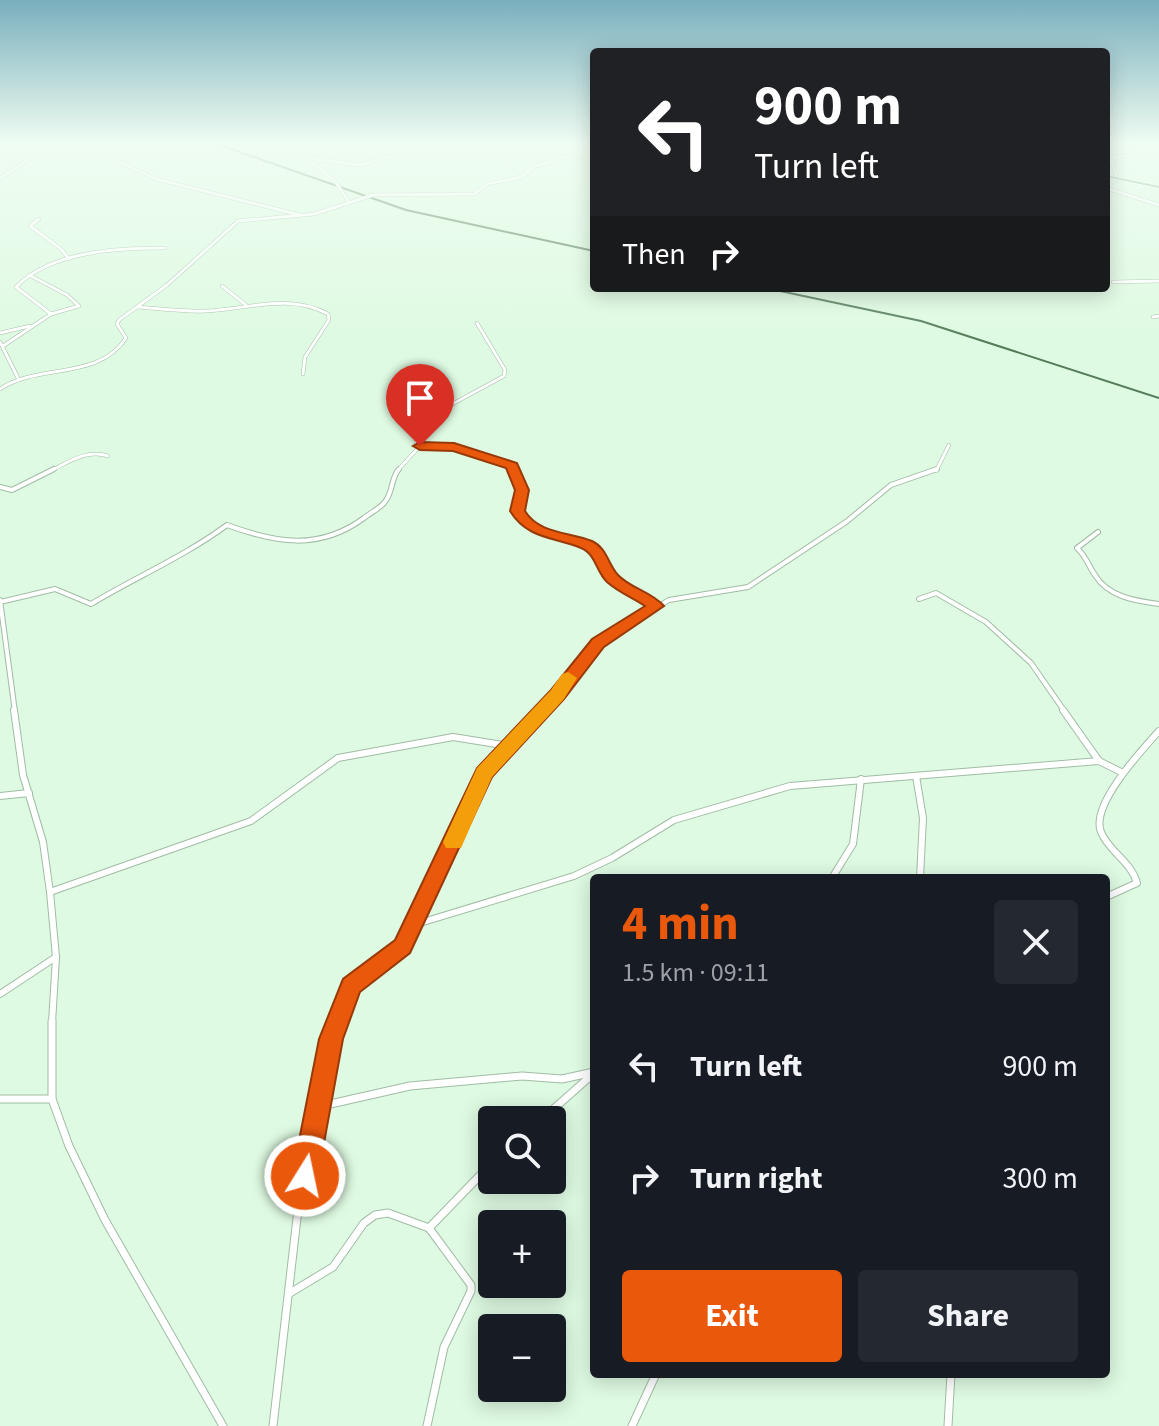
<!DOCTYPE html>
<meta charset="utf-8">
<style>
:root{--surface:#171b24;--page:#242831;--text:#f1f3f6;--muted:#9ea1a6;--accent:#ea580c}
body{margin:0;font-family:"Source Sans 3",sans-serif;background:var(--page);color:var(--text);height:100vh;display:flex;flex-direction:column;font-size:30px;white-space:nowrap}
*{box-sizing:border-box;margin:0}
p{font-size:26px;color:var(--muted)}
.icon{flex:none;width:44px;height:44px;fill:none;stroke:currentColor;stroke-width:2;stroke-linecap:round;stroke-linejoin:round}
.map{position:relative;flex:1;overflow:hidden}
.sheet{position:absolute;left:590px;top:874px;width:520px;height:504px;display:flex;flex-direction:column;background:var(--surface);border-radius:8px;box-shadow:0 4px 20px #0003}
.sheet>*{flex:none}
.guide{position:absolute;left:590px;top:48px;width:520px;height:244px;border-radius:8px;box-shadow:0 4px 20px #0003;background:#202124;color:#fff;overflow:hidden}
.buttons{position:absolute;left:478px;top:1106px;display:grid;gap:16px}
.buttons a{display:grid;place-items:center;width:88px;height:88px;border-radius:8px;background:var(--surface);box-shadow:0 4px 20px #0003;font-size:40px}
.pin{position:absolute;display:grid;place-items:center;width:68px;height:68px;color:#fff;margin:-82px -34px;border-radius:50% 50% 50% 0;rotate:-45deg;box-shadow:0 0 8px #0007}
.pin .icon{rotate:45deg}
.me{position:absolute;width:88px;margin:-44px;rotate:10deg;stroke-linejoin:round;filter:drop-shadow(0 0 6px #0008)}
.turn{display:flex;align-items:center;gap:28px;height:168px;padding:0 32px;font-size:36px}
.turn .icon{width:104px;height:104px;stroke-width:2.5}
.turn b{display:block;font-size:56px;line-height:68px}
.then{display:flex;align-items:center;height:76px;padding:0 32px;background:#0003;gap:16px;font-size:30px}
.round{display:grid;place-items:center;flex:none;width:84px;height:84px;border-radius:8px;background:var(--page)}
.head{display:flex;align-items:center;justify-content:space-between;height:136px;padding:0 32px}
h1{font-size:48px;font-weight:700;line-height:60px;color:var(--accent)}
.button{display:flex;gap:16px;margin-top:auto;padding:16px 32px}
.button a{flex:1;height:92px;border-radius:8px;background:var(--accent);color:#fff;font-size:32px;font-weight:700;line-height:92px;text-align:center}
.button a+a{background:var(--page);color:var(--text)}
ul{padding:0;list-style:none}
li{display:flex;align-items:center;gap:24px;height:112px;padding:0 32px}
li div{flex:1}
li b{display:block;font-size:30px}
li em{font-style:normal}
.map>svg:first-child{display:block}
</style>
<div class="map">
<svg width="1159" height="1426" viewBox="0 0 1159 1426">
<rect width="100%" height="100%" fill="#defae2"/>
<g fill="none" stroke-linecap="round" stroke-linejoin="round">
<g stroke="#547b5a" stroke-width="2">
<path d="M214,143L406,210L594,251"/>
<path d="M766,288L921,321L1159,398"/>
</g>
<g stroke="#a1bca5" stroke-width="4">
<g id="street-far3">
<path d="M79,143L156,179L300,215"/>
<path d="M291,143L294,149L335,181L349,202"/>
<path d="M305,158L360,165L404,153"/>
<path d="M0,162L12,150L7,143"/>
<path d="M0,178L37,154L44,143"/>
<path d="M1117,178L1111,159L1159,148"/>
<path d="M1106,188L1159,205"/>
<path d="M39,219L30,226L61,249L69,259"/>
<path d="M29,275L67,295L79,306L51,314"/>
<path d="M1113,282L1159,281"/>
<path d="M222,286L246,305"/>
<path d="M138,307C161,309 183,312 206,311C249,309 288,293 328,314L329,320L305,357L303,374"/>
<path d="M1153,317L1159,316"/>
<path d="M477,323L505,370L504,376L445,408L424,415L416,429V445L454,447L512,466L514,471"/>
<path d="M0,333L30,326"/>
<path d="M0,342L18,378"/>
<path d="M3,346L51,314L16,287C51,251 117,248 165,248"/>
<path d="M0,389C39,363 98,381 126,338L117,324L119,320L167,285L238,221L314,214L373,195L474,194L487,184L521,177L535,166L594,149"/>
<path d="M50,471C69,462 86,449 108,456"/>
<path d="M397,471L420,446"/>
<path d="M936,471L949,445"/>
</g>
</g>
<g stroke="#a1bca5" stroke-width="6">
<g id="street-far2">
<path d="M513,469L522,490L518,511C536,537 564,531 589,545C602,553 603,570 614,580C625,591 642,598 656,606"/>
<path d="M0,487L12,490L54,469"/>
<path d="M1098,532L1077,548C1086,556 1088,565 1095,575C1108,597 1136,601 1159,604"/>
<path d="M919,599L936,593L986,622L1031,663L1065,712"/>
<path d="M0,600L15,712"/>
<path d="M0,602L55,589L91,604C136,577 185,556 227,525C276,543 319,551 364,518C370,513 379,509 384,503C394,492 390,479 399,469"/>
<path d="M542,712L598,643L669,600L748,587L846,522L891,485L937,469"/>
</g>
</g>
<g stroke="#a1bca5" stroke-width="8">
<g id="street-far1">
<path d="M14,710L23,775L43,842L50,892L56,957L52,1023"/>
<path d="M1063,710L1099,761L1123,773"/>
<path d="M916,776L923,818L920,878"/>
<path d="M0,796L29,793"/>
<path d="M832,878L853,844L861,779"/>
<path d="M50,892L251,821L338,758L453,737L509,746"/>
<path d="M1106,897L1137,883C1131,861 1109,852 1101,832C1090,805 1142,750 1159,731"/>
<path d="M410,926L574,876L612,858L674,820L790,786L1099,761"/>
<path d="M0,994L56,957"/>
<path d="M335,1023L351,986L403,946L484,773L544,710"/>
</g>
</g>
<g stroke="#a1bca5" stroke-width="9">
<g id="street">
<path d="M52,1021V1099L69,1146L105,1220L223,1426"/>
<path d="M0,1099H52"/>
<path d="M317,1107L410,1086L522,1076L562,1079L594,1072"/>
<path d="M541,1120L593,1074"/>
<path d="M429,1228L492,1163"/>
<path d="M290,1293L333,1267L364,1223L375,1215L388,1213L429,1228L471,1285V1291L444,1347L427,1426"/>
<path d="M273,1426L297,1218L336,1021"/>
<path d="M632,1426L656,1374"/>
<path d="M948,1426L951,1374"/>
</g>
</g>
<g stroke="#fff" stroke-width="2">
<path id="highway" d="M1106,175L1159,186V188L1106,177Z"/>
</g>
<use href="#street-far3" stroke="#fff" stroke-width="3"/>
<use href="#street-far2" stroke="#fff" stroke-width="4"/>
<use href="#street-far1" stroke="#fff" stroke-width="6"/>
<use href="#street" stroke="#fff" stroke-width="7"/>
<use href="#highway" fill="#66a471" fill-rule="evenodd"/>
</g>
<linearGradient id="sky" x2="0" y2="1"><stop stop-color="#79afbd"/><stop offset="0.42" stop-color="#f0fdf2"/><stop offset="1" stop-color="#f0fdf2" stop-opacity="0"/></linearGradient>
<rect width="1159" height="342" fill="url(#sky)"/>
<path fill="#ea580c" stroke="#983908" stroke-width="2" d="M454,443L517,463L529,490L525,511C539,534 570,532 592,541C607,548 608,564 618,575C630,588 652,592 664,606L604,647L564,699L492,777L410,953L360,992L343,1039L318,1176L314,1185L305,1189L296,1185L292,1176L319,1039L343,979L395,940L477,768L551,690L592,639L645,606C633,598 618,592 607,582C596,572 596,554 581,548C554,537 527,539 510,511L515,490L506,468L453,451L420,450L413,446L420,442Z"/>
<path fill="#f59e0b" d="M568,672L577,678L564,699L492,777L461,848H446L443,842L477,768L551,690L562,674Z"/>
</svg>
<div class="buttons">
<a><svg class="icon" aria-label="search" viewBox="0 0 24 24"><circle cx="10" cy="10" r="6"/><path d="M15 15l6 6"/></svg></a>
<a>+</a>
<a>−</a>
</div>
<div class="pin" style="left:420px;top:446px;background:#d93025"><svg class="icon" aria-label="arrive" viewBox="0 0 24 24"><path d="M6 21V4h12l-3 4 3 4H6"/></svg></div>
<svg class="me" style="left:305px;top:1176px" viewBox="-20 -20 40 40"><circle r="17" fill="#ea580c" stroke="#fff" stroke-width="3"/><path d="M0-11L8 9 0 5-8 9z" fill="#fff"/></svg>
<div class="guide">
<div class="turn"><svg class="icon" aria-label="left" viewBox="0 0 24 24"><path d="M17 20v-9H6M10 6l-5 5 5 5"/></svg><div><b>900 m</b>Turn left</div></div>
<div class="then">Then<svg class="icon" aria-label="right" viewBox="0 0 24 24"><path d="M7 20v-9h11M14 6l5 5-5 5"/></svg></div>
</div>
<section class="sheet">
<div class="head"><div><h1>4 min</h1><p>1.5 km · 09:11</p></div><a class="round"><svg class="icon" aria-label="close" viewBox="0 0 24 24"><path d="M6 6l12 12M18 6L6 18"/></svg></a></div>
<ul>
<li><svg class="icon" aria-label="left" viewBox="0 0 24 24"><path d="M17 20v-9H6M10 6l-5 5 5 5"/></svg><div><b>Turn left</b></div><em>900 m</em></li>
<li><svg class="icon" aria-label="right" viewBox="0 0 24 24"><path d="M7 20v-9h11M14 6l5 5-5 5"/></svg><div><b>Turn right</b></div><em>300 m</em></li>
</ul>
<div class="button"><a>Exit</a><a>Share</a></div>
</section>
</div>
